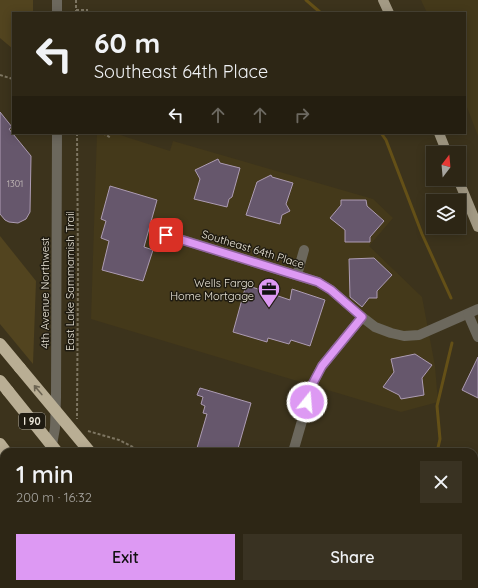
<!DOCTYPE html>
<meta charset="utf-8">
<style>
:root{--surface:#2d2615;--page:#393222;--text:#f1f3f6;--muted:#a7a5a0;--line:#484334;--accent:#dd99f3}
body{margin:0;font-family:Quicksand,sans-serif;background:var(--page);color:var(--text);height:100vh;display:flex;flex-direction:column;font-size:15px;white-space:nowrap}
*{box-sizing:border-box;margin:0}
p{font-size:13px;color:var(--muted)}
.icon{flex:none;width:22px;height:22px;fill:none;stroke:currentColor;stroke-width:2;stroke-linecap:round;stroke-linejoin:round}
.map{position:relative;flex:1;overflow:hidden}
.drawer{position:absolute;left:0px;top:448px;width:478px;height:140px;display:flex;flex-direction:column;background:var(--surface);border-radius:12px 12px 0 0;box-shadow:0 2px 10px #0003,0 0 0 1px var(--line)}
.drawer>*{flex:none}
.hud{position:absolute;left:12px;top:12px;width:454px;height:122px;border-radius:0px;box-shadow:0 2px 10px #0003,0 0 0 1px var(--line);background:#2d2615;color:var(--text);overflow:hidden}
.needle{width:26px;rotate:16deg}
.tools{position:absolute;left:426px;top:146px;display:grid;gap:8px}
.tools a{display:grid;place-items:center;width:40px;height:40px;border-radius:0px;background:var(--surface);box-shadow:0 2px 10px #0003,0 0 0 1px var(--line);font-size:20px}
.pin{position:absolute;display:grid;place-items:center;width:34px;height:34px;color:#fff;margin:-17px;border-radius:8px;box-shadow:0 2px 6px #0006}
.me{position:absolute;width:44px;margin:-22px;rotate:17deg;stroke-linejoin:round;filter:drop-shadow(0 0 3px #0008)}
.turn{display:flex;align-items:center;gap:14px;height:84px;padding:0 16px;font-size:18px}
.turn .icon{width:52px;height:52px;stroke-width:2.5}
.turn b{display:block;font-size:28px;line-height:34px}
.lanes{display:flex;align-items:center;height:38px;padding:0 16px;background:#0003;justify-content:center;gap:20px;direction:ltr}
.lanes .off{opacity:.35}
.round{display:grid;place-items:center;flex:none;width:42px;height:42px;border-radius:0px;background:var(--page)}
.headline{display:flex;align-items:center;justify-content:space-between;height:68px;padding:0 16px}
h1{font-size:24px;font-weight:600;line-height:30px}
.action{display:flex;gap:8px;margin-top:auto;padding:8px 16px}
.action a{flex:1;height:46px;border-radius:0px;background:var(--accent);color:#111;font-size:16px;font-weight:600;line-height:46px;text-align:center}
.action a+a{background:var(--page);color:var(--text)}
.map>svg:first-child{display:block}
</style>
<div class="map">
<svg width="478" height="588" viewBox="0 0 478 588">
<rect width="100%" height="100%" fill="#3c331c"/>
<g fill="#44391a">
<path d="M421,0H478V136L465,102V13H427Z"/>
<path d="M97,133H114L170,151L173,141L373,199L393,218L369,246L422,297L435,366L438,402L401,412L91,319Z"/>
</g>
<g fill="#52441f">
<path d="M0,0H33V13H13V49L0,38Z"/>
<path d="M0,236L36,281L33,364L0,324Z"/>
</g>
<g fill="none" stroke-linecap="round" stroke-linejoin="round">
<g stroke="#645017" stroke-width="3">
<path d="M306,0L321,13"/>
<path d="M381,133L386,140L422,234L451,298"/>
<path d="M437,452L440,439L437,406L452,343"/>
<path d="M419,584L433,588"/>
<path d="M414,588V584"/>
</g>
</g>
<g fill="#66576c" stroke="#ad9cb3">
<path d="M0,112L12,127L9,129L31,156L30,212L26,219L18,223L9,222L5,220L0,214Z"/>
<path d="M218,159L220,163L240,168L232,197L229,199L227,207L194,199L200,179L195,170Z"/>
<path d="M271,175L272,177L293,183L286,204L290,211L282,215L280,224L246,215L257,182Z"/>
<path d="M110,186L157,200L144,247L153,250L143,281L102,270L109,241L101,238L106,221L101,219Z"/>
<path d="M341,200H366L367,206L384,221L370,237V242H345V230L330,218L341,205Z"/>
<path d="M374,258L392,275L377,291V298H369L362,307L350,297L349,259Z"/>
<path d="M246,285L290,300L292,289L325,300L310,346L291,340L289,344L268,338L267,342L233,332Z"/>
<path d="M415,354L432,365L422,378L424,395L401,399L399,395L383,387L394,372L391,359Z"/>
<path d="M478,357V398L462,390Z"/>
<path d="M200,388L251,403L237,452H199L197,448L207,414L203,413L205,406L201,404L203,397L197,395Z"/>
</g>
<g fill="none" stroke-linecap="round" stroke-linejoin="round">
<g stroke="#7e7662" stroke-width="2" stroke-dasharray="3 2" stroke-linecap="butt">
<path d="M76,0V13"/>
<path d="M76,10H88"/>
<path d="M0,75L13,79"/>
<path d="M77,133L78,265L77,419"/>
<path d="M103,133L111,138"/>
<path d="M88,431L119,440L143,452"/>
<path d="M263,584L267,588"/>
</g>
<g stroke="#6c685d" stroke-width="10">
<path d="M57,0V13"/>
<path d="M167,235L318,282L331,290L362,317L375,327L391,333L404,336L419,335L478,309"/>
<path d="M297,275L304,250"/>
<path d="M468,314L478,337"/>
<path d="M51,450L55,428L56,397L57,133"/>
<path d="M293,452L313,383L322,366L362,317"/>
<path d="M0,527L4,524"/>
<path d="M53,584V588"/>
</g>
<g stroke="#a39a84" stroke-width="10">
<path d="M383,0L389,13"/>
<path d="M439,133L447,153"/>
<path d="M458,179L478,227"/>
</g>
<g stroke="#b9ae94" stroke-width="12">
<path d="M0,344L20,368"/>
<path d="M0,381L8,391"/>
<path d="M0,444L6,452"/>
<path d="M0,459L4,465"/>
<path d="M86,584L88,588"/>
<path d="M111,584L114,588"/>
<path d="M163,584L167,588"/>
<path d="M200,584L203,588"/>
</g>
<g stroke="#b9ae94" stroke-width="12">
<path d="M20,368L90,452"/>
<path d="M8,391L57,452"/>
</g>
</g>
<defs><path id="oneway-shaft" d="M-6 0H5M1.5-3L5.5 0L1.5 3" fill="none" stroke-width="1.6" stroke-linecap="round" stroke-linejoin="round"/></defs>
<use stroke="#6c6452" href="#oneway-shaft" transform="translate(38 390) rotate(-130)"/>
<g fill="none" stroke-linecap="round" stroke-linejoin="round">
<g stroke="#90639e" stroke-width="10">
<path id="route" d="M166,235L318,282L331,290L362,317L322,366L313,383L307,402"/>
</g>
<use href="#route" stroke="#dd99f3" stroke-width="7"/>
</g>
<defs>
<g id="office-pin" transform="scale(1.15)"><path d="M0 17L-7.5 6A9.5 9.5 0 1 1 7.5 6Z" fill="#dd99f3" stroke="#1f1b11"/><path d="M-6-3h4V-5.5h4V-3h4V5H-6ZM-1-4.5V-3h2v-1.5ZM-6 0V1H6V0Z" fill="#111"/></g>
</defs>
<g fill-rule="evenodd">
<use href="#office-pin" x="269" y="289"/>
</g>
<g text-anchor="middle" stroke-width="3" stroke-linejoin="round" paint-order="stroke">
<g font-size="9" fill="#cac2bd">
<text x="15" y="187">1301</text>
</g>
<rect fill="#1f1b11" stroke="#aea99c" stroke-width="1" x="19" y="413" width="26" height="16" rx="3"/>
<g font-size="10" font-weight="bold" fill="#ebe6d8">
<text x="32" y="425">I 90</text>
</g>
<g font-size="11" fill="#ebe6d8" stroke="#1f1b11">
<text transform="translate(253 249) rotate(17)" y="4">Southeast 64th Place</text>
<text transform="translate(70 281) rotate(-90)" y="4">East Lake Sammamish Trail</text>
<text transform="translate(45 293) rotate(-90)" y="4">4th Avenue Northwest</text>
</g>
<g font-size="11" fill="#ebe6d8" stroke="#1f1b11" text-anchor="end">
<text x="254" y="287">Wells Fargo<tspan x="254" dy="13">Home Mortgage</tspan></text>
</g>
</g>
</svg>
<div class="tools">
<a><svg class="needle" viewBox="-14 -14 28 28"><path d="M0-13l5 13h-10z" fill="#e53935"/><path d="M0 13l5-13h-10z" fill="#a7a5a0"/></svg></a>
<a><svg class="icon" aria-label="layers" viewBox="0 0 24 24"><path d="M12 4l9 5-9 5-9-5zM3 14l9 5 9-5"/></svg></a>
</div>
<div class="pin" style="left:166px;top:235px;background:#d93025"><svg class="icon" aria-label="arrive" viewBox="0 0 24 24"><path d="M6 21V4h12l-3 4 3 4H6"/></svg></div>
<svg class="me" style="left:307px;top:402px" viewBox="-20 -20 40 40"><circle r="17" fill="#dd99f3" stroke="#fff" stroke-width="3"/><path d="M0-11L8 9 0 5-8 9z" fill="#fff"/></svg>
<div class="hud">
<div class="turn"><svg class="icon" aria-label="left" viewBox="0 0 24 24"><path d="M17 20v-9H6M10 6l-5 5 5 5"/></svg><div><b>60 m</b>Southeast 64th Place</div></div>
<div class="lanes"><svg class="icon" aria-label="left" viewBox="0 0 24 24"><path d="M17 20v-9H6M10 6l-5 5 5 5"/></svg><svg class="icon off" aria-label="ahead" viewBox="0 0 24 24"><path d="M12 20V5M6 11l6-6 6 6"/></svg><svg class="icon off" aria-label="ahead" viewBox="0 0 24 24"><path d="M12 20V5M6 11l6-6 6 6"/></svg><svg class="icon off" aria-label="right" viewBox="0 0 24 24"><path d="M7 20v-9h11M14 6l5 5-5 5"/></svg></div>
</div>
<section class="drawer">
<div class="headline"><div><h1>1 min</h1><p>200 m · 16:32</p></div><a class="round"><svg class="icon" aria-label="close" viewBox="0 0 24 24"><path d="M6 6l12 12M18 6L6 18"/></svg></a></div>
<div class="action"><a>Exit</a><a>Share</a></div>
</section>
</div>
